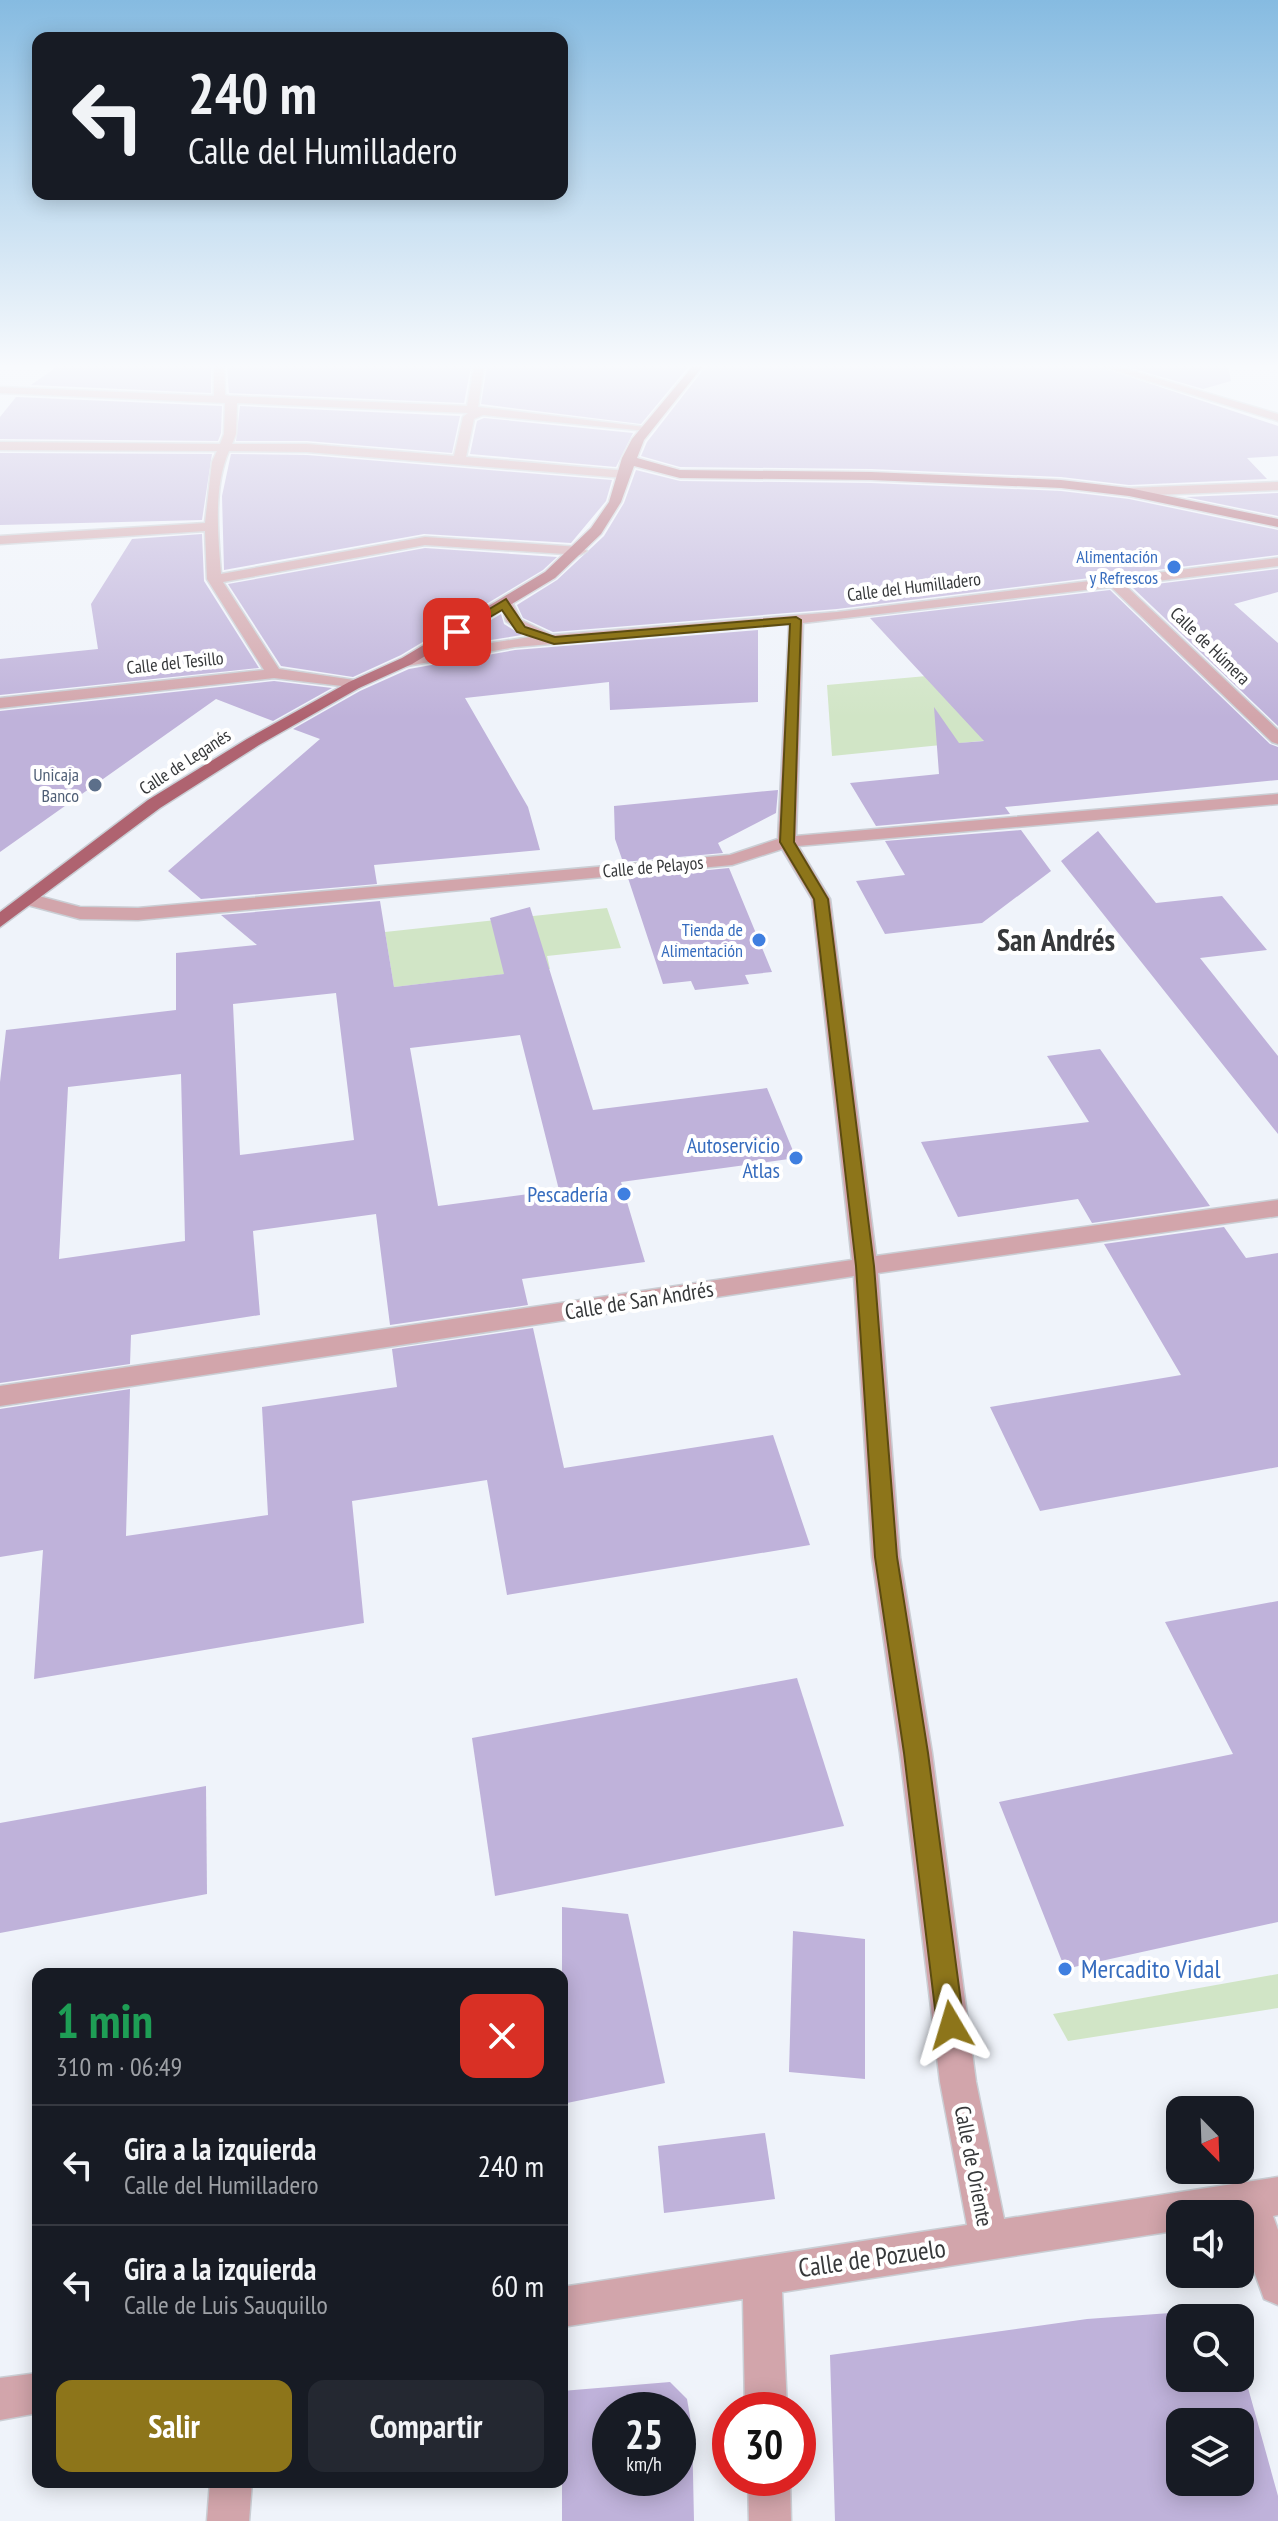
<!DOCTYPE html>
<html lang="es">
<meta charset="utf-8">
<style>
:root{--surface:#171b24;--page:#242831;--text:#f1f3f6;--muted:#9ea1a6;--line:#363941;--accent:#8d751a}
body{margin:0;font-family:"PT Sans Narrow",sans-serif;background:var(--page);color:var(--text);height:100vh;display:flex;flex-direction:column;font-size:30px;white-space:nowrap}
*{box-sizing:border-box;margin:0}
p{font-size:26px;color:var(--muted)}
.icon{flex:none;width:44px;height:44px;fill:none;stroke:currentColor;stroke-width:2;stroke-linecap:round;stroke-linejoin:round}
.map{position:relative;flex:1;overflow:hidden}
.side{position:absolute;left:32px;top:1968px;width:536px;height:520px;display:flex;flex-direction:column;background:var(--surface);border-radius:16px;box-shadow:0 4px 20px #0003}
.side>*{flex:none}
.guide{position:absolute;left:32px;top:32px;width:536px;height:168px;border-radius:16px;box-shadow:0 4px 20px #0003;background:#171b24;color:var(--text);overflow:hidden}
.needle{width:52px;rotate:157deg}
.fabs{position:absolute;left:1166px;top:2096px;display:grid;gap:16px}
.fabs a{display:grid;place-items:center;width:88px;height:88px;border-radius:16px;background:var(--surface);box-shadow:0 4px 20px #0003;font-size:40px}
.speed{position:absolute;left:592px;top:2392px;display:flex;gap:16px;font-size:40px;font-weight:700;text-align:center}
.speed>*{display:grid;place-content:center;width:104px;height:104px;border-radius:50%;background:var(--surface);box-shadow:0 4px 20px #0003;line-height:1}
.speed small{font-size:20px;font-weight:400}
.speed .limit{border:12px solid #d22;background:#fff;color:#111}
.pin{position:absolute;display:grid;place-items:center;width:68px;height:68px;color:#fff;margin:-34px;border-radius:16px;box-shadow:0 4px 12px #0006}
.me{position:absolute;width:88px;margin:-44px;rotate:353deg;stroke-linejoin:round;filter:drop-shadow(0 0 6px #0008)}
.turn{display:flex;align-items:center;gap:28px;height:168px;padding:0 24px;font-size:36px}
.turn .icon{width:104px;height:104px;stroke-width:2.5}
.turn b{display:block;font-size:56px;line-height:68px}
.round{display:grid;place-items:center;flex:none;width:84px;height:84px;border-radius:16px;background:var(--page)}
.head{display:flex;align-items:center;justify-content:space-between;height:136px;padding:0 24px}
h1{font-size:48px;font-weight:700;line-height:60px;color:#1e9e55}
.action{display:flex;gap:16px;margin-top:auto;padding:16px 24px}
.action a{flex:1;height:92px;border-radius:16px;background:var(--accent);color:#fff;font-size:32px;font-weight:700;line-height:92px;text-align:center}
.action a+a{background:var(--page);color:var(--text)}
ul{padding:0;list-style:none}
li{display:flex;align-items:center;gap:24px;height:120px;padding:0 24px;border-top:2px solid var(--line)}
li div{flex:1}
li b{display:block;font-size:30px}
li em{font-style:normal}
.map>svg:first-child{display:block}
</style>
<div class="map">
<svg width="1278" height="2521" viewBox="0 0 1278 2521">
<rect width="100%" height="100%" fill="#eff3fa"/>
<g fill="#d1e5c6">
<path d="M1049,665L1041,735L832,756L827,685Z"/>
<path d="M607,908L621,948L547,956L550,969L394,987L385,932Z"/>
<path d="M1278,1974V2008L1068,2041L1053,2014Z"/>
</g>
<g fill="#bfb2da" fill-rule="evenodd">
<path d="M58,366H211V393L31,385Z"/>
<path d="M227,366H471L464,403L229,393Z"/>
<path d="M487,366H689L641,424L481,404Z"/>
<path d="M706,366H1097L1278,426V456L1247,458L1267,479L1129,485L1061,477L871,469L680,467L641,456L647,442Z"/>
<path d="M1124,366H1228L1231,381L1203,389Z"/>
<path d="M16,397L222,406L221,433L218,441L0,439V417Z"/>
<path d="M240,406L460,416L452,453L307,441H236Z"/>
<path d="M484,418L633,433L616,467L470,454L477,421Z"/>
<path d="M0,453L212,454L202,520L0,525Z"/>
<path d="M231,454L307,455L612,480L606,501L571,543L424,534L224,570L222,496Z"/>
<path d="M636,470L680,481L871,483L1061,491L1129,499L1278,530V555L837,609L553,632L523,618L517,605L557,580L604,536L624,503Z"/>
<path d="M1278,493V516L1186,497Z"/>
<path d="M202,534L204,581L259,668L0,695V659L98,649L91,604L132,539Z"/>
<path d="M425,548L557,557L543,570L401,655L353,677L281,666L228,584Z"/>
<path d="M1278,569V592L1234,604L1278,643V726L1132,587Z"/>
<path d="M1110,590L1270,744L1278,747V780L1005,807L1010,814L876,826L850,783L939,774L934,707L959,743L984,741L870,618Z"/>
<path d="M501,614L504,624L522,635L446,647Z"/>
<path d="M758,630V702L610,710L609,682L465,698L528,807L540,850L374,865L377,884L201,899L168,871L320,739L293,729L360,691L409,669L515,650Z"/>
<path d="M274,681L332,688L273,721L216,699L0,852V711Z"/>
<path d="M778,790L776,813L718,843L723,853L623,862L615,839L614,806Z"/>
<path d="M1021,830L1051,871L982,923L885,934L856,881L905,875L885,841Z"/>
<path d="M1098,831L1156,903L1222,896L1267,950L1200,958L1278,1056V1134L1061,861Z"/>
<path d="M729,868L772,972L745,975L749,984L695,990L691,981L663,984L628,878Z"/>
<path d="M380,901L394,987L504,974L490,918L530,907L593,1110L767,1088L796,1158L621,1182L645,1262L522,1279L528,1305L390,1325L376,1214L253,1231L260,1315L131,1335L130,1364L0,1383V1082L6,1030L176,1010V953L257,945L221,915ZM336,993L354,1140L240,1155L233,1004ZM520,1035L559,1190L438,1206L410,1048ZM181,1074L185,1241L59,1259L68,1087Z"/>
<path d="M1100,1049L1210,1206L1092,1223L1078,1199L958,1217L921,1142L1089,1122L1047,1056Z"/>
<path d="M1224,1227L1246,1258L1278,1253V1467L1040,1511L990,1407L1181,1375L1104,1244Z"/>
<path d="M533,1328L564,1468L773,1435L810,1545L507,1595L487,1480L352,1501L364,1623L34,1679L43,1550L0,1557V1409L130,1389L126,1536L268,1515L262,1407L397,1387L392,1349Z"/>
<path d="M1278,1601V1922L1065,1969L999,1802L1233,1754L1165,1622Z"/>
<path d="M797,1678L844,1826L495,1896L472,1738Z"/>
<path d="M206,1786L207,1894L0,1933V1823Z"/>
<path d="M562,1907L628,1914L665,2083L562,2104Z"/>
<path d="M793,1931L865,1939V2079L789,2072Z"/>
<path d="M765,2133L775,2199L664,2213L658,2146Z"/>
<path d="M1226,2309L1229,2318H1180V2378H1240V2359L1278,2496V2521H835L830,2355L1087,2319ZM1180,2422H1240V2482H1180Z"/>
<path d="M670,2382L687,2399L692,2428L694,2521H562V2391ZM610,2410H678V2478H610Z"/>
</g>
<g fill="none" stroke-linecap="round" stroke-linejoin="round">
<g stroke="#caced4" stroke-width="3">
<g id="minor">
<path d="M214,366H224L225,395L229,396L467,406L474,366H484L478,407L653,428L647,431L483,415L474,419L466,457L628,471L630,474L624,478L307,452L229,451C213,487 218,535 221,574L425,537L580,547L587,551L580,555L425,545L223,582L279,669L354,680L362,685L359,688L274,678L0,708V698L264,670L207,579L205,531L0,544V536L205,523L212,462L217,451L0,450V442L220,444L224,434L225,403L0,393V387L214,396ZM237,403L468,413L463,417L454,456L307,444H232L236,434Z"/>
<path d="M1100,366H1115L1278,414V421Z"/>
<path d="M1278,482V490L1129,496L1123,492L1129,488Z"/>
<path d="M1278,558V566L1125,585L1278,730V744L1272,742L1111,587L803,623L796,836L1278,794V804L798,846L830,899L876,1256L1278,1200V1216L878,1273L900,1557L932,1753L976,2082L1004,2219L1278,2177V2215L1273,2216L1278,2230V2305L1264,2299L1240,2232V2214H1180V2230L782,2292L787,2410H745L743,2299L562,2327V2287L967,2225L940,2082L900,1753L872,1557L854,1276L0,1406V1386L852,1260L812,899L782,849L732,865L138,920L80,919L20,903L18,899L27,893L80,907L138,908L730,855L778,839L789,624L515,647L407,666L399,661L407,656L530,637L506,621L501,600H511L521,620L552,635L837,612Z"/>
<path d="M38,2373V2413L0,2420V2378Z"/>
<path d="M748,2478H790L791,2521H749Z"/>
<path d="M210,2482H252L249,2521H207Z"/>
</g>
</g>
<g stroke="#caced4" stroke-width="3">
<path id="major" d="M693,366H703L644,440L637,458L680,470L871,472L1061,480L1129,488L1278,519V527L1129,496L1061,488L871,480L680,478L634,466L621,502L601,534L555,578L412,664L359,688L259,745L160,808L0,927V912L148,800L247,739L349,682L402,658L545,572L591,528L609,502L622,458L632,439Z"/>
</g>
<use href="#minor" fill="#d2a5ab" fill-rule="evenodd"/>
<use href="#major" fill="#af6370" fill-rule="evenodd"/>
</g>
<linearGradient id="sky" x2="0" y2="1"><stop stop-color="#86bbe1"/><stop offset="0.51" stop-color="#f8fafd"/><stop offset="1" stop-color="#f8fafd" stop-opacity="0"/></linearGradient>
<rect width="1278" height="718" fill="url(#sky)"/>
<path fill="#8d751a" stroke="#5c4c11" stroke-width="2" d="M506,599L525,627L555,637L796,617L801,620L794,842L828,899L874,1266L897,1557L928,1753L964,2025L960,2034L951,2038L941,2034L937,2025L904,1753L875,1557L856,1266L814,899L780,842L790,624L554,644L517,632L502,610L461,634L451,632Z"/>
<g fill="#3f7fe0" stroke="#fff" stroke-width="3">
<circle cx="1174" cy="567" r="8"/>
<circle cx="759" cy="940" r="8"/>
<circle cx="796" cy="1158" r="8"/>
<circle cx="624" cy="1194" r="8"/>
<circle cx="1065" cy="1969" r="8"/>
</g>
<circle fill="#5c6f8a" stroke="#fff" stroke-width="3" cx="95" cy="785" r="8"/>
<g text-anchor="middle" stroke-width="8" stroke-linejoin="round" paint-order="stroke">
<g font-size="18" fill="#366cbe" stroke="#fff" text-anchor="end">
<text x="1158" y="563">Alimentación<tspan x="1158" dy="21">y Refrescos</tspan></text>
<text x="743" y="936">Tienda de<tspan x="743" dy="21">Alimentación</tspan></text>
</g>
<g font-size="18" fill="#36383a" stroke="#fff">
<text transform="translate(914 587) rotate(-7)" y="6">Calle del Humilladero</text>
<text transform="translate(1210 646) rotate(44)" y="6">Calle de Húmera</text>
<text transform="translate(175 663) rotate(-6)" y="6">Calle del Tesillo</text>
<text transform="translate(185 762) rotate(-33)" y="6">Calle de Leganés</text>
<text transform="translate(653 867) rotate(-5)" y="6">Calle de Pelayos</text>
</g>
<g font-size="18" fill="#4e5e75" stroke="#fff" text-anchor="end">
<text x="79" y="781">Unicaja<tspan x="79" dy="21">Banco</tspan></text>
</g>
<g font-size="22" fill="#366cbe" stroke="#fff" text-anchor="end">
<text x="780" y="1153">Autoservicio<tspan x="780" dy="25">Atlas</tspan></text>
<text x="608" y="1202">Pescadería</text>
</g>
<g font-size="22" fill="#36383a" stroke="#fff">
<text transform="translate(639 1300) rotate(-9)" y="8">Calle de San Andrés</text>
<text transform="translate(974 2166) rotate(79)" y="8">Calle de Oriente</text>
</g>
<g font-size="26" fill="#366cbe" stroke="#fff" text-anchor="start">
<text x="1081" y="1978">Mercadito Vidal</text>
</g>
<g font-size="26" fill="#36383a" stroke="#fff">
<text transform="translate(872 2258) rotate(-8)" y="9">Calle de Pozuelo</text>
</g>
<g font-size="30" font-weight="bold" fill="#36383a" stroke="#fff">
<text x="1056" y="951">San Andrés</text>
</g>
</g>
</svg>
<div class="fabs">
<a><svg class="needle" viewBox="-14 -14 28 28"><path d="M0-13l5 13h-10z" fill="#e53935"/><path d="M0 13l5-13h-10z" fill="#9ea1a6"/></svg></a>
<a><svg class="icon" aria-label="sound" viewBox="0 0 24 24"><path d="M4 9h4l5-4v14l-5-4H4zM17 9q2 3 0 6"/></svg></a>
<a><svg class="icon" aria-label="search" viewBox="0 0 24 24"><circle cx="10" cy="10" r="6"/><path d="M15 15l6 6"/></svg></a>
<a><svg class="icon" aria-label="layers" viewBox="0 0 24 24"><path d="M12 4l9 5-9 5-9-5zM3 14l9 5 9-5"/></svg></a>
</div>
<div class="speed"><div>25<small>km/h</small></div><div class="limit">30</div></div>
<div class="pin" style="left:457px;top:632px;background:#d93025"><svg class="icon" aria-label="arrive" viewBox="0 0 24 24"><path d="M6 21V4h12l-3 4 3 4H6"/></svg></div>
<svg class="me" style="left:951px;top:2025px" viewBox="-20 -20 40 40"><path d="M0-17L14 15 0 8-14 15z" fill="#8d751a" stroke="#fff" stroke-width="4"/></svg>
<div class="guide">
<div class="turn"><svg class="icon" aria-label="left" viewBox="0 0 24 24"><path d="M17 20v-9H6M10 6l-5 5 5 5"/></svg><div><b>240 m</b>Calle del Humilladero</div></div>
</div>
<section class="side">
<div class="head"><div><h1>1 min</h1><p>310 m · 06:49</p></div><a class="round" style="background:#d93025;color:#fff"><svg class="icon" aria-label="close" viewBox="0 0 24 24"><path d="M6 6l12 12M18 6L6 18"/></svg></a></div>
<ul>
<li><svg class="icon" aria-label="left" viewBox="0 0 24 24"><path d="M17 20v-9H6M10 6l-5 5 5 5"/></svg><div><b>Gira a la izquierda</b><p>Calle del Humilladero</p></div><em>240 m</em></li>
<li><svg class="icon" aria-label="left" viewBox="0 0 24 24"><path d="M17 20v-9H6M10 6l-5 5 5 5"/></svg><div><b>Gira a la izquierda</b><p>Calle de Luis Sauquillo</p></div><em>60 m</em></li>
</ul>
<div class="action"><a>Salir</a><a>Compartir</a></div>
</section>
</div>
